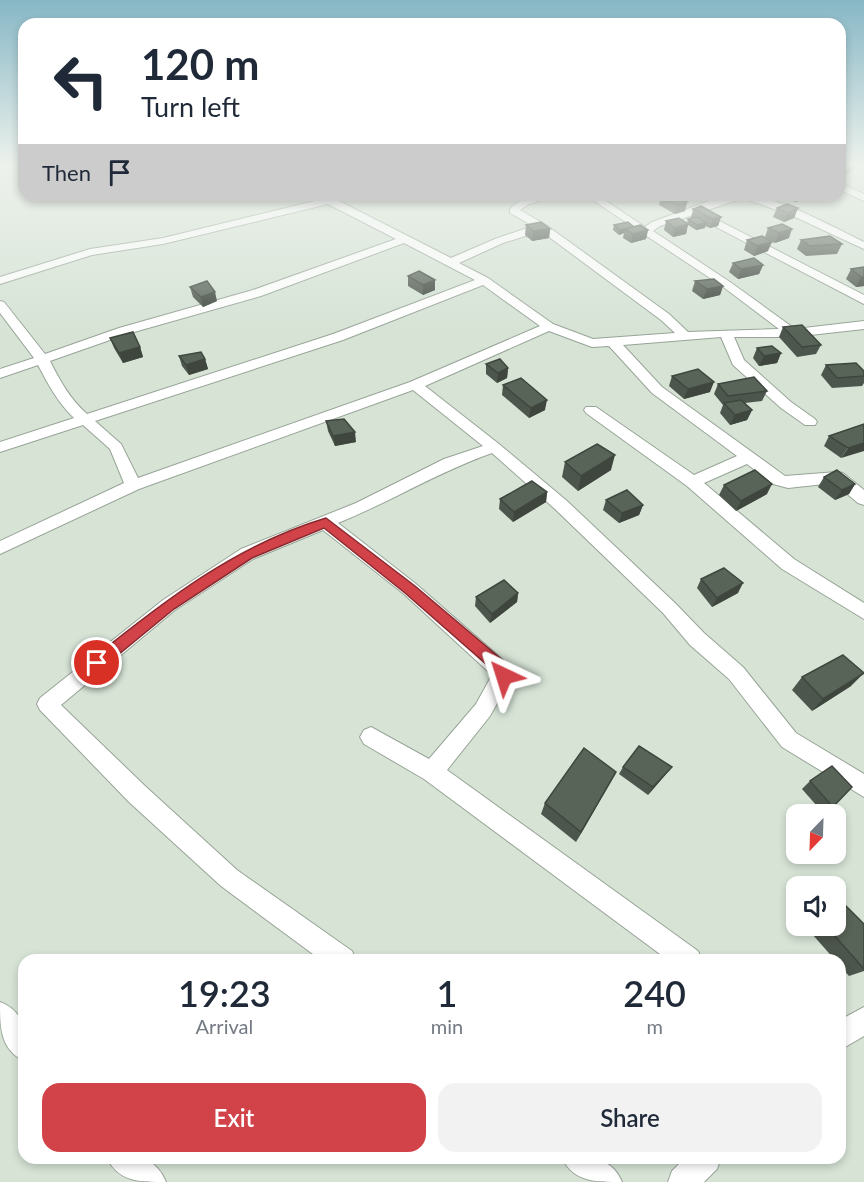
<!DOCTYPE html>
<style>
:root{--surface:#fff;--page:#f2f2f3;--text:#1f2937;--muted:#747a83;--accent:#d24249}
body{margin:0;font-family:Lato,sans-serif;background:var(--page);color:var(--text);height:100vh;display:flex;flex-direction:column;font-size:22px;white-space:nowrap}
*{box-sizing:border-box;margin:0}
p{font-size:20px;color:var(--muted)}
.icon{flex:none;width:33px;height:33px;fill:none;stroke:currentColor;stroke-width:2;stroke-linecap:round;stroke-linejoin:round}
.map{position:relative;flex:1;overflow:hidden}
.drawer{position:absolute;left:18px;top:954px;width:828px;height:210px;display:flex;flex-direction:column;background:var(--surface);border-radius:18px;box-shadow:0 3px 9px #0003}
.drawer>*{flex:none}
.guide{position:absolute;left:18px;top:18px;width:828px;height:183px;border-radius:18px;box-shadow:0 3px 9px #0003;background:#fff;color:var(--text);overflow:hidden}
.needle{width:39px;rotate:203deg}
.fabs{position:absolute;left:786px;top:804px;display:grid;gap:12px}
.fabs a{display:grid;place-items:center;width:60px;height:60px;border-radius:12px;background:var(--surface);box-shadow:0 3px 9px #0003;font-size:30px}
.pin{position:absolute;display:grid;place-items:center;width:51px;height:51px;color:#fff;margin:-26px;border:3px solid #fff;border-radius:50%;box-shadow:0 2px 6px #0007}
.me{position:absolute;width:66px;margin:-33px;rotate:319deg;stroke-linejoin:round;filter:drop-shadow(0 0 4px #0008)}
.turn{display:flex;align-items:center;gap:21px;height:126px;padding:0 24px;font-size:27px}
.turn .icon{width:78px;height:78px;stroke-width:2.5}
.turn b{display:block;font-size:42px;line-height:51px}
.then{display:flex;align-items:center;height:57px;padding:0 24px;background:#0003;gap:12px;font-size:22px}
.eta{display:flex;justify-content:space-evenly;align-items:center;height:102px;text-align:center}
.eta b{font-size:36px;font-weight:600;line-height:42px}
.action{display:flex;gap:12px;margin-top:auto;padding:12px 24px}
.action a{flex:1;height:69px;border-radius:18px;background:var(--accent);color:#fff;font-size:24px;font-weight:600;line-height:69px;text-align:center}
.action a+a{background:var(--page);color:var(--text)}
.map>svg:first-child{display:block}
</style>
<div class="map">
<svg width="864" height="1182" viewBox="0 0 864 1182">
<rect width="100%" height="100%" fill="#d6e3d5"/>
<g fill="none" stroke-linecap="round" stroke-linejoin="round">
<g stroke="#97a497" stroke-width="2">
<g id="minor">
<path d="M840,183L864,194V201L840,190Z"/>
<path d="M339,195L344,198L339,201L451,258L495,239L533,226L510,213V209C523,195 541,195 558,195L529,204L520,210L546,225L669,314L688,332L779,329L722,286L585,195H597L645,227L652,222C678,213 705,201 731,195C764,188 833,227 864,242V249L793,216L743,198L702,212L864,295V304L693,215L660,226L653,231L730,282L795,329L864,321V329L792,337H734L744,360L791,402L815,419L817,422L815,425H805L781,408L733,365L721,337L623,345L662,387L785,476L837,472L843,473L864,490V505L858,503L834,483L788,488L773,484L747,464L704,483L794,559L864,603V619L782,569L687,486L586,413L584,410L586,407H596L694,475L737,456L652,393L609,346L592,347L549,331L425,386L499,444L567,501L675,603L704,633L743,667L796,733L864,774V797L782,747L729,679L690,645L663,613L555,509L492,453C438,472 390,502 338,523L416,584L511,667L514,673L490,716L447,770L698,951L702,960H668L424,779L364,744L360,737L364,730L371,727L429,759L476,704L492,675L404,594L323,530L253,559L175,610L61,705L145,786L237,870L352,951L356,960H321L221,886L129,802L40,710L37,704L40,698L163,600L241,549L356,503L444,459L483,446L413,390L139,489L0,554V541L124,483L110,449L83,425L0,452V442L74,418C58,403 48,384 38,365L0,378V369L34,358L0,313V301L4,302L45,354L119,328L253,290L396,239L328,204L163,244L92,255L0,284V277L90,249L163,238ZM541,231L661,320L675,333L593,339L553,324L488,278L459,263L503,243ZM404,243L475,280L333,334L87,414C70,399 60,381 50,361L127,334L261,296ZM483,285L540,326L410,382L138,478L121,444L95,421L343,340Z"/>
<path d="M0,1002C28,1013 24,1035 24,1061C0,1049 0,1027 0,1002Z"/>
<path d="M864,1007V1036L840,1050V1020Z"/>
<path d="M107,1158C134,1158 154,1153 166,1182C139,1182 119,1182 107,1158Z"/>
<path d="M562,1158C588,1158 611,1155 622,1182C595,1182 574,1182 562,1158Z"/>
<path d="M685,1158H721L717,1169L704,1182H668L672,1171Z"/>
</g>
</g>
<use href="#minor" fill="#fff" fill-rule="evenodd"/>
</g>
<g fill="#4d564c">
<path d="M840,165L854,169L841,178H840Z"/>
<path d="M559,195H575L574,198L566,201L559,196Z"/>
<path d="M602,195H619L611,199Z"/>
<path d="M785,195H811L810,198L795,202L784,196Z"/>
<path d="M661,196L687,202L685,211L675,214L659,205Z"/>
<path d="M777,208H798L794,218L784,222L773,217Z"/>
<path d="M693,209L721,217L718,226L710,228L705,226V228L696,230L688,225L686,234L673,237L664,230L666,221L687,223L688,219L692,218H691Z"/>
<path d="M526,225L550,229L549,238L532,241L525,235Z"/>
<path d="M614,225L633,227L648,230L646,239L631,243L623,238L624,233L619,235L613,230Z"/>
<path d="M768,228L789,238L775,243L765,237Z"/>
<path d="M747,240L768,251L754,256L744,250Z"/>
<path d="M801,240L842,244L837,254L806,256L797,249Z"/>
<path d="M733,263L763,265L759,274L738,279L729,272Z"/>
<path d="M864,267V286L856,287L846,279L851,269Z"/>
<path d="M408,276L435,280V290L423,295L408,286Z"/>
<path d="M695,281L723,286L720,295L703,299L692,291Z"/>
<path d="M190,287L217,301L203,307L193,297Z"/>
<path d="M783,327L821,345L816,354L797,357L779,337Z"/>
<path d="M110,338L140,347L143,357L123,363L114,348Z"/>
<path d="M757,348L781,353L777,363L759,366L753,358Z"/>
<path d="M179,356L205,359L208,369L189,375L182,366Z"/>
<path d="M486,364L508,368L507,378L497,383L486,374Z"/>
<path d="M826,365L864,371V383L862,386L832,388L821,375Z"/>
<path d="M672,376L710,392L684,399L669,386Z"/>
<path d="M718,384L767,391L762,401L745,403L752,410L747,420L730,425L720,413L723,405L714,394Z"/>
<path d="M503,385L545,410L529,418L502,395Z"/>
<path d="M326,421L356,442L335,446L328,431Z"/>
<path d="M864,424L841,458L824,446L829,436Z"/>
<path d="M565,462L611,470L578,491L562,477Z"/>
<path d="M824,477L855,484L849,494L835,500L818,487Z"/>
<path d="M724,485L767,494L736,511L719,495Z"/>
<path d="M547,492L546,502L513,522L499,509L500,499Z"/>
<path d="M606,500L643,505L639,515L619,523L603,510Z"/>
<path d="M701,579L738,593L712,607L697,588Z"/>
<path d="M518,593L517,602L490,623L475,606L476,597Z"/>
<path d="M802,677L851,686L812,711L792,690Z"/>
<path d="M623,767L666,774L648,795L619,774Z"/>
<path d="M616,772L576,842L541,814L545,803Z"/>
<path d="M810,781L833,807L824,814L802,789Z"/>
<path d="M864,924V971L849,976L840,966V960H835L805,926Z"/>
</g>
<g fill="#3e463e">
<path d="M850,165H855L854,169L841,178L845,169Z"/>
<path d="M571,195H575L574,198L566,201L567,196Z"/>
<path d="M611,195H619L611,199Z"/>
<path d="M798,195H811L810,198L795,202Z"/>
<path d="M687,202L685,211L675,214L677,205Z"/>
<path d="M798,208L794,218L784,222L787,213Z"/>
<path d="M721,217L718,226L710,228L713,219Z"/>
<path d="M706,223L705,228L696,230L697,225Z"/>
<path d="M688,224L686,234L673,237L675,228Z"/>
<path d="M550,229L549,238L532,241L533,231Z"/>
<path d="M625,229L624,233L619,235L620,230Z"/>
<path d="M792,229L789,238L775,243L779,233Z"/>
<path d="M648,230L646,239L631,243L633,234Z"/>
<path d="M772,242L768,251L754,256L757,246Z"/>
<path d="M763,265L759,274L738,279L741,269Z"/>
<path d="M861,277H864V286L856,287Z"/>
<path d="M435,280V290L423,295V285Z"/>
<path d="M723,286L720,295L703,299L707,289Z"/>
<path d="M215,292L217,301L203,307L201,297Z"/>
<path d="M140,347L143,357L123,363L119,353Z"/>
<path d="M781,353L777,363L759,366L764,356Z"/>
<path d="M205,359L208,369L189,375L186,365Z"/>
<path d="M508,368L507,378L497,383L498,373Z"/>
<path d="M714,382L710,392L684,399L688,389Z"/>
<path d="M547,400L545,410L529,418L531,408Z"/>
<path d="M752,410L747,420L730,425L735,415Z"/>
<path d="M355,432L356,442L335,446L333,436Z"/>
<path d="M864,443V451L841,458L848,448Z"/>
<path d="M615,455L611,470L578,491L581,476Z"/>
<path d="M772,484L767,494L736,511L741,501Z"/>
<path d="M855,484L849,494L835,500L842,490Z"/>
<path d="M547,492L546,502L513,522L514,512Z"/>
<path d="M643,505L639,515L619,523L622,513Z"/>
<path d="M743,583L738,593L712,607L717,598Z"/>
<path d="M518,593L517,602L490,623L492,614Z"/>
<path d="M864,673L851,686L812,711L823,699Z"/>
<path d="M672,767L648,795L653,787Z"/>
<path d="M616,772L610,783L576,842L581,832Z"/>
</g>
<g fill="#596458" stroke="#3e463e" stroke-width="1.5">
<path d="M840,165H850L845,169L840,168Z"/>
<path d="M666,195H674L687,202L677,205L661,196Z"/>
<path d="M787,204L798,208L787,213L777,208Z"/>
<path d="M701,206L721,217L713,219L693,209Z"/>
<path d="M697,217L706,223L697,225L688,219Z"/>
<path d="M679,218L688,224L675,228L666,221Z"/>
<path d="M541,222L550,229L533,231L526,225Z"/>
<path d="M628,222L634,227L620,230L614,225Z"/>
<path d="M782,224L792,229L779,233L768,228Z"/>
<path d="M640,225L648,230L633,234L625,229Z"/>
<path d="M762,236L772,242L757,246L747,240Z"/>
<path d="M830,236L842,244L810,246L801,240Z"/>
<path d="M754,258L763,265L741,269L733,263Z"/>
<path d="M864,267V277H861L851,269Z"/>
<path d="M419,271L435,280L423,285L408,276Z"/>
<path d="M714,279L723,286L707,289L695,281Z"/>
<path d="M207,281L215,292L201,297L190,287Z"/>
<path d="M802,325L821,345L802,347L783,327Z"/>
<path d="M133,332L140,347L119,353L110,338Z"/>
<path d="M772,346L781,353L764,356L757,348Z"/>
<path d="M201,352L205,359L186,365L179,356Z"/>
<path d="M500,359L508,368L498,373L486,364Z"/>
<path d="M856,363L864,371V376L837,378L826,365Z"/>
<path d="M698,369L714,382L688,389L672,376Z"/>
<path d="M754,377L767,391L728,396L718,384Z"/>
<path d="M521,378L547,400L531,408L503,385Z"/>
<path d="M741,400L752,410L735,415L724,403Z"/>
<path d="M344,419L355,432L333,436L326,421Z"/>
<path d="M864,424V443L848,448L829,436Z"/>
<path d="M597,444L615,455L581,476L565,462Z"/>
<path d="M755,470L772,484L741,501L724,485Z"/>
<path d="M837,470L855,484L842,490L824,477Z"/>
<path d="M532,481L547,492L514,512L500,499Z"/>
<path d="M627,490L643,505L622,513L606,500Z"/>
<path d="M724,568L743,583L717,598L701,579Z"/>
<path d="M504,580L518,593L492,614L476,597Z"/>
<path d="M843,655L864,673L823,699L802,677Z"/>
<path d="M639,746L672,767L653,787L623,767Z"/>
<path d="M584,748L616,772L581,832L545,803Z"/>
<path d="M832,766L852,787L833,807L810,781Z"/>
<path d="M836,896L864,924V969L826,926H836Z"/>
</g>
<linearGradient id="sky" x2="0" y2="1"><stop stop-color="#87b7c6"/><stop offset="0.5" stop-color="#edf2ec"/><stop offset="1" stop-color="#edf2ec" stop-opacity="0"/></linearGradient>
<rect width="864" height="331" fill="url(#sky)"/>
<path fill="#d24249" stroke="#882b2f" stroke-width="1.5" d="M326,518L415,586L507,664L511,676L509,681L504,683L498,681L495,672L405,593L324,528L252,558L174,609L102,668L97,670L92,668L90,663L92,659C164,601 236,545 326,518Z"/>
</svg>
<div class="fabs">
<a><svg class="needle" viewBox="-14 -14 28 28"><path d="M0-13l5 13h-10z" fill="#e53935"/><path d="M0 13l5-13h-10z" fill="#747a83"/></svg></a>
<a><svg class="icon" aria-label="sound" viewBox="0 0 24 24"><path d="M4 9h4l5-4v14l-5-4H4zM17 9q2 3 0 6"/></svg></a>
</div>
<div class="pin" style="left:97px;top:663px;background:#d93025"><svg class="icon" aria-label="arrive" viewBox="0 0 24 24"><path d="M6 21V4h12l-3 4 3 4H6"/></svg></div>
<svg class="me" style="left:504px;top:676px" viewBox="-20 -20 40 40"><path d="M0-17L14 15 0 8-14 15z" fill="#d24249" stroke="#fff" stroke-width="4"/></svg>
<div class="guide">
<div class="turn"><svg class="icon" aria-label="left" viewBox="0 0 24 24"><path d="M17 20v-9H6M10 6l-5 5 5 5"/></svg><div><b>120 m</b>Turn left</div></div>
<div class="then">Then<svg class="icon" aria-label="arrive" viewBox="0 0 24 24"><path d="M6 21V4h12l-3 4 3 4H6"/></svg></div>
</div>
<section class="drawer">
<div class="eta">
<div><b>19:23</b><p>Arrival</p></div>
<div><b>1</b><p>min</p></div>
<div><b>240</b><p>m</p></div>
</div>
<div class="action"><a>Exit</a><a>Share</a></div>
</section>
</div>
